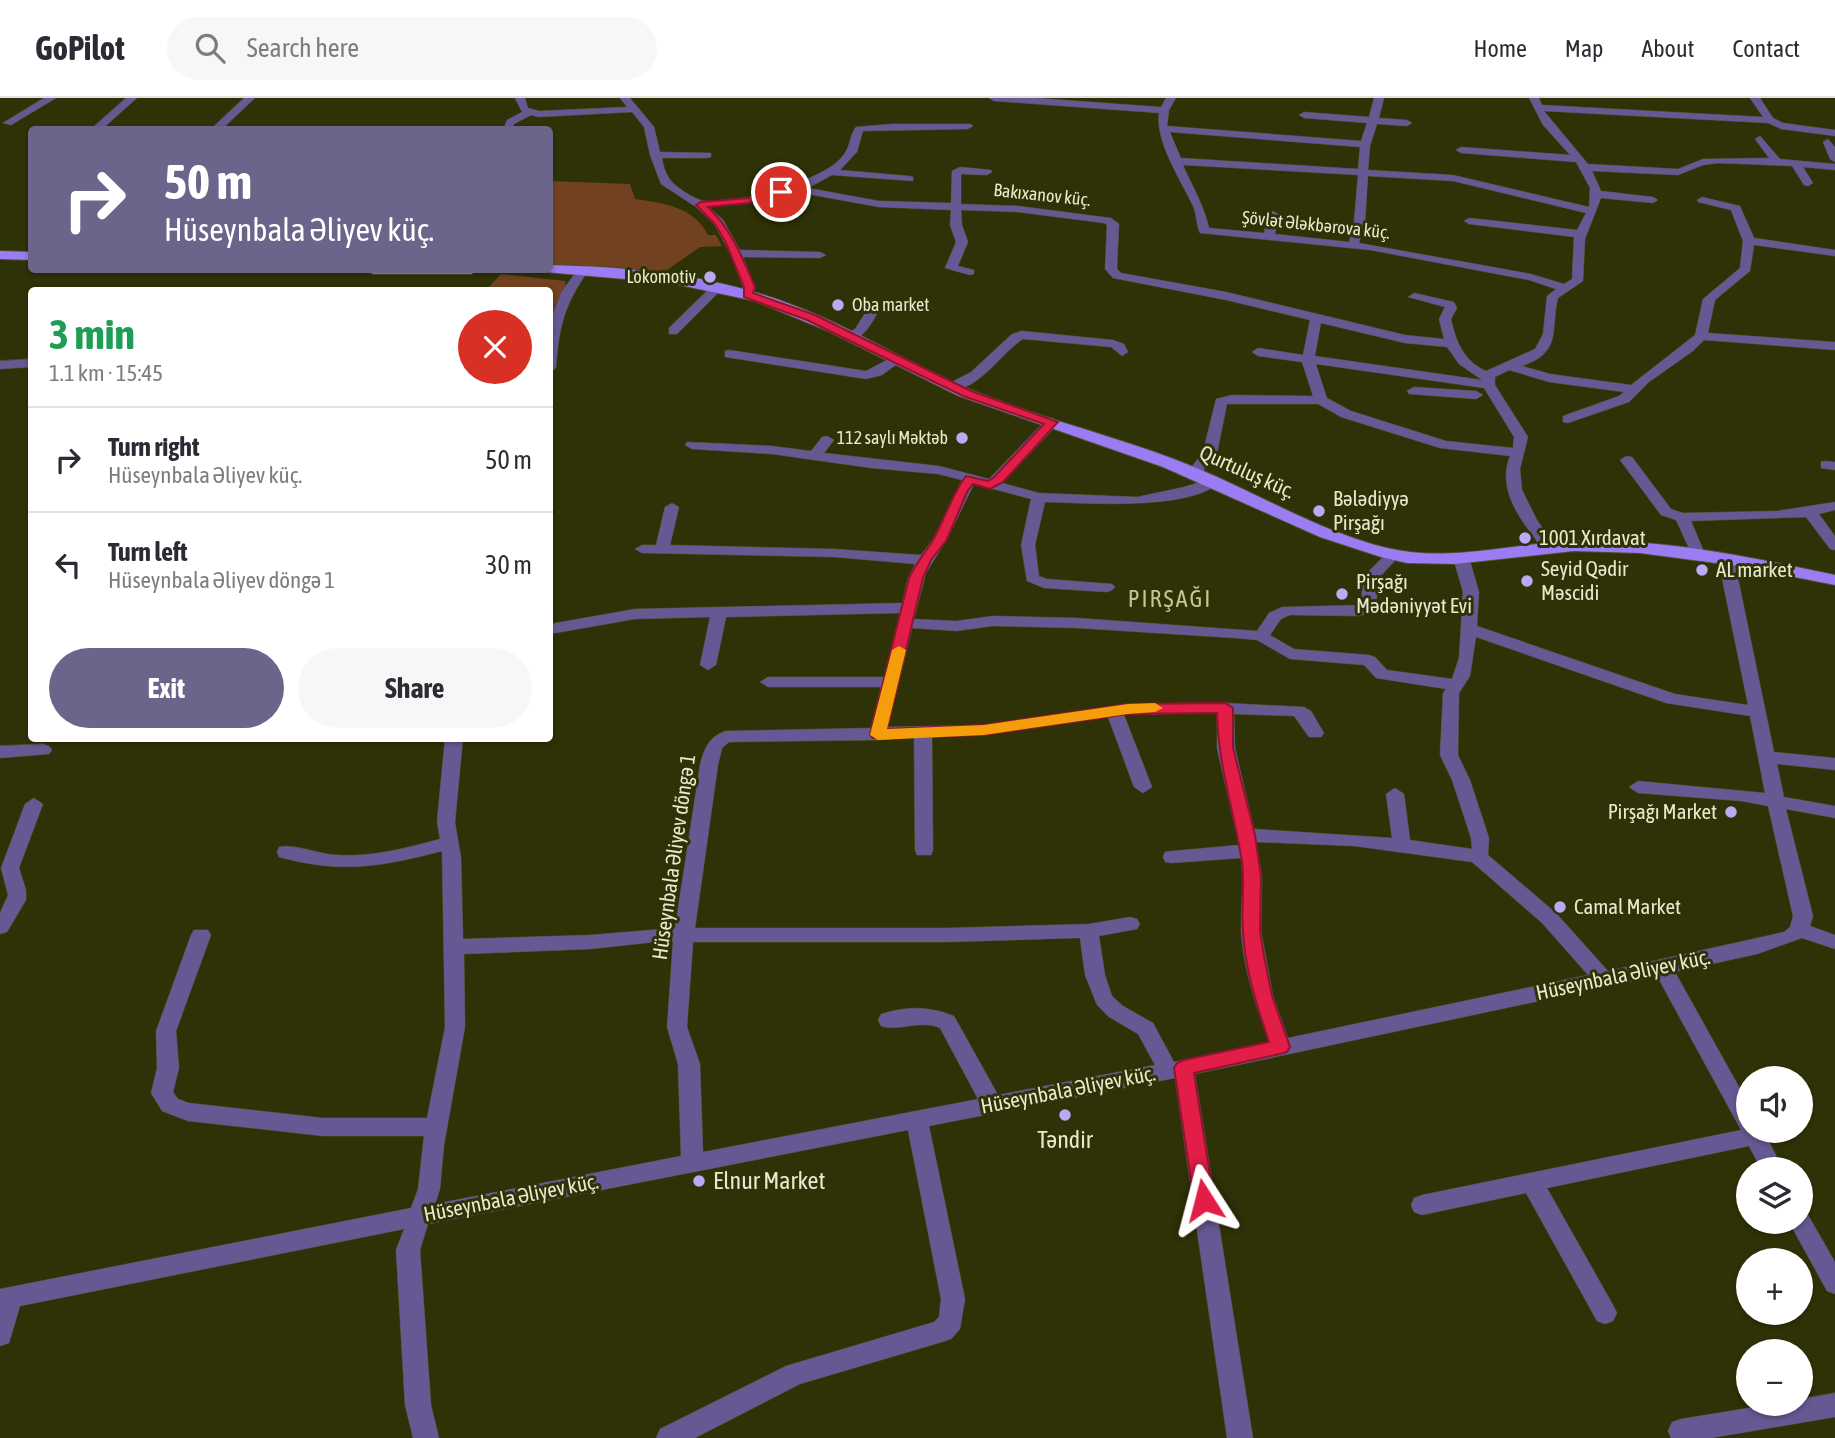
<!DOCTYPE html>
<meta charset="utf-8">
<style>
:root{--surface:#fff;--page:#f7f7f7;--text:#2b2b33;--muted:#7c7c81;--line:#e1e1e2;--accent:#6b648b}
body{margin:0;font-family:"Asap Condensed",sans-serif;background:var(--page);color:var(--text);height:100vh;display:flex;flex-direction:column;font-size:26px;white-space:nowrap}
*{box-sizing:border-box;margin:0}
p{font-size:23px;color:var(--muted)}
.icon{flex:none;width:38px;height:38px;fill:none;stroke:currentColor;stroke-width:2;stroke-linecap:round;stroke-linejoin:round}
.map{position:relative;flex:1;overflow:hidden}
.details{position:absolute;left:28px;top:189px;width:525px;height:455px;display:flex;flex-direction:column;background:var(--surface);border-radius:7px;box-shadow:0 2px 5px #0004}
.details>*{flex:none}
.guide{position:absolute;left:28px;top:28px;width:525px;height:147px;border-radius:7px;box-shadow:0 2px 5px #0004;background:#6b648b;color:#fff;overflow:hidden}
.fabs{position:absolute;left:1736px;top:968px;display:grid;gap:14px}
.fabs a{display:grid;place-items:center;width:77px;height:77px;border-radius:50%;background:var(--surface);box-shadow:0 2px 5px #0004;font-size:35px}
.pin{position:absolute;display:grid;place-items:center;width:60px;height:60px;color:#fff;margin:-30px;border:4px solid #fff;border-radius:50%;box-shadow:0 2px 7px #0007}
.me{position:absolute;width:77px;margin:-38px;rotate:351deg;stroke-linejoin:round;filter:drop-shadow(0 0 5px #0008)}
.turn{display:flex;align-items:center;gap:24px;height:147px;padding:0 21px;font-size:32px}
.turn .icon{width:91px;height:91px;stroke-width:2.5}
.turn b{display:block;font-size:49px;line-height:60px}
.round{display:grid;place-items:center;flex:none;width:74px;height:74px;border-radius:37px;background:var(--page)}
.overview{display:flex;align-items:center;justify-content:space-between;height:119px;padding:0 21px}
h1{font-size:42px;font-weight:700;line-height:52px;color:#1e9e55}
.action{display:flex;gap:14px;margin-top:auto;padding:14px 21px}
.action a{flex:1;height:80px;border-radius:42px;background:var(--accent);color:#fff;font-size:28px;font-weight:700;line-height:80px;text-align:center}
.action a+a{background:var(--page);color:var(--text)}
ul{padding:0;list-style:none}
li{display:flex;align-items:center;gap:21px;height:105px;padding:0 21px;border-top:2px solid var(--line)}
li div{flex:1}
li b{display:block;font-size:26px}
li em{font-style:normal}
header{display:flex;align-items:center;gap:42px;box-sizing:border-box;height:98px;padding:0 35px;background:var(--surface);border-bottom:2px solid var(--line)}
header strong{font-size:33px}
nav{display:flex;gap:38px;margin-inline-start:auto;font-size:24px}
.search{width:490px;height:63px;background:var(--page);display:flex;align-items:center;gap:18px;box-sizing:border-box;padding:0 24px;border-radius:38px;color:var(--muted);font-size:26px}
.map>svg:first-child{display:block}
</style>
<header>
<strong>GoPilot</strong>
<div class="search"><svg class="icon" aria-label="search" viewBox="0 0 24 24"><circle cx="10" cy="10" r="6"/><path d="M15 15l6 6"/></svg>Search here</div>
<nav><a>Home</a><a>Map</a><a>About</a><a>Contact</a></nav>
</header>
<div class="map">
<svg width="1835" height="1340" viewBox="0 0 1835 1340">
<rect width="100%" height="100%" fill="#2f3206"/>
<g fill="#72411f">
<path d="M550,83L630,86L635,101C664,105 694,109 708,137H716L722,148L700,149L663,175L612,169L550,167Z"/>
<path d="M501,176L565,183L566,187L550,226V192H486Z"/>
</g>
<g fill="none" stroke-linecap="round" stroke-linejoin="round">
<g stroke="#4c5026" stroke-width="1">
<g id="minor">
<path d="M44,0H56L11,27L3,25Z"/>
<path d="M126,0H137L101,32H90Z"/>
<path d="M244,0H255L221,32H210Z"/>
<path d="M515,0H525L528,10L539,13L627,9L620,0H630L654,29L660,54L711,55V59L707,60H662C663,67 665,74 669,80C673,88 696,102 704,103C736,107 811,85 836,65C853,50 847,41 856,29L892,26H971L973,28L968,31L863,33L857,54L840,72L909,78L913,79V83L832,77L808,90L879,103L951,105L952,73L960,69L991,72L992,74L987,77L961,76V106L1018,108L1111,120L1119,126L1117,171L1121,175L1226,194L1405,237L1444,241L1439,221L1445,209L1408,199L1414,195L1454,204L1457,210L1451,221C1456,244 1464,263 1486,273L1535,251L1543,236L1547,198L1556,191L1529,182L1370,152L1200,135C1196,127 1197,117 1193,108C1181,82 1155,44 1159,15L994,3L989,0H1035L1161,9L1166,0H1176L1169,12L1167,28L1361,43L1367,25L1304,20L1299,17L1304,14L1369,19L1374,0H1384L1379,20L1407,22L1412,25L1407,28L1377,26L1370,48L1368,72L1453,77L1589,109L1590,90L1576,64L1461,55L1456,52L1461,49L1570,57L1543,27L1529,0H1539L1542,7L1763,19L1750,0H1760L1773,20L1783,25L1835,32V38L1781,31L1768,25L1544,13L1588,66L1678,71L1703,61L1769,60L1755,41L1760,38L1780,61L1835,66V72L1803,69L1813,85L1808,88L1804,87L1792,68L1718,65L1703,67L1678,77L1592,73L1601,93L1653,99L1658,102L1653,105L1601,100L1585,141L1583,183L1558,200C1550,232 1563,254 1522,268L1550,276L1631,287L1695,237L1703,201L1740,170L1743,143L1731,112L1698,104L1697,102L1702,99L1740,108L1754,140L1835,152V158L1754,147L1750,173L1715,202L1708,235L1835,244V252L1704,242L1693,253L1649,284L1629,304L1568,325L1563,324V318L1619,298L1624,294L1549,284L1509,272L1495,279V287L1528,339L1520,371L1522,392L1537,422L1556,449L1549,453C1541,451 1538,445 1534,439C1516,416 1498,388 1510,358L1440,350L1341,319L1318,306H1227L1217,355L1199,378H1189L1187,375L1203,354L1216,301L1232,297L1313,298L1302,264L1258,258L1252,254L1258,250L1303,257L1310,222L1226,202L1113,180L1105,171L1107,127L1104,125L1018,114L961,112L962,127L968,144L958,168L974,172V176L970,177L945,170L956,144L950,127L951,112L879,109L796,94L749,105L709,109L723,122L740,152L820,154L826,157L820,160L743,159L755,189L753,197L747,201L741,197L743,189L730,155L714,126L696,109L661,86L650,57L644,29L632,14L539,19L531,17L514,26L511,32H503L507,22L522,14ZM1170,34L1360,49L1358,71L1181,60ZM1183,67L1358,77L1354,124L1349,144L1275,136L1278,116L1273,113L1268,116L1264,135L1209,130C1204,107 1192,88 1183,67ZM1368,78L1453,83L1586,115L1577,132L1469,120L1464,123L1469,126L1574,139L1572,181L1564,186L1531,176L1359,145L1365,124ZM1321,225L1405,245L1447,249L1459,266L1482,282L1315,258ZM1316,266L1484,290L1514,339L1513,350L1446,343L1351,313L1327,300Z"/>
<path d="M1828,41L1835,49V64L1830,61L1823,44Z"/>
<path d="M578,171L588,173C564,208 559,228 556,270L550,274V224L561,195Z"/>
<path d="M713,187L723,190L677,236H669V230Z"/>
<path d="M875,205L881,209C872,223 865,243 846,242V236L855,231L871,206Z"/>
<path d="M1022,233L1113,242L1124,246L1128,254L1122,258L1111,249L1023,241C1002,254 976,296 948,292V286L971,274L1012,236Z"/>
<path d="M729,252L866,273L894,258H902L904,261L882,277L866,281L725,259V253Z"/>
<path d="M32,261V269L0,271V263Z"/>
<path d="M1414,289L1476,293L1483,297L1476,301L1409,296L1407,293Z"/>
<path d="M1052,320L1059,324L1057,327L1002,385L1039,395L1137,399L1184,389L1213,380L1220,384C1190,413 1086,405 1045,404L1035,447L1039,478L1047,481L1112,486L1115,489L1112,492L1107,494L1044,490L1027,483L1021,447L1031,401L974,386L947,441L926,475L914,521L956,523L993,518L1077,520L1257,533L1269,515L1282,509L1361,507L1363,479L1388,454L1393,453L1400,457L1379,480L1375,512L1360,518L1290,517L1281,521L1270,537L1294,551L1369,557L1375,559L1387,572L1452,581L1459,560L1463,494L1454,463L1462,458L1470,463L1479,494L1477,528L1675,596L1748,607L1718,461L1726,456L1734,461L1774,654L1835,660V672L1777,666L1784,699L1835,708V720L1786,711L1813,818L1810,828L1835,837V851L1802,840L1757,856L1675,874L1748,1005V1032H1763L1783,1071H1761L1749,1048L1547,1090L1613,1207L1617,1215L1613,1223L1605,1226L1597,1223L1526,1095L1422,1117L1414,1114L1411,1107L1414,1100L1422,1097L1741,1032L1657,878L1195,976L1253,1340H1227L1175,980L929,1028L965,1201L960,1231L951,1241L942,1244L800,1286L695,1340H656L660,1331L786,1268L934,1224L939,1219L941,1201L908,1032L428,1126L420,1152L431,1307L439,1340H413L405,1307L396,1152L404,1131L20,1208L9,1245L0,1248V1191L411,1110L418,1091L424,1038H323L188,1023L162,1013L151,995L157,970L156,933L191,837L194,832H208L211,837L176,933L179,970L173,994L178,1001L189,1005L323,1020H427L445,929L442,753C380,769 342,776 279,759L277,754L279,749C294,745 321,757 338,757C372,759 407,750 440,741L437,724L445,640H463L455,724L461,760L463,841L590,837L675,830L700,667C704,651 709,638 726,633L871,630L881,589H768L760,584L768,579H884L900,515L726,519L716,567L708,572L700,567L710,519L635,521L550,536V526L635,511L902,505L908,480L915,466L834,459L642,455L635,451L642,447H656L665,409L672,405L679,409L670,447L834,451L921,457L933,441L962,382L938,376L871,370L772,356L692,351L685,347L687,344L772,348L811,353L822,339L827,338L834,342L824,355L939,368L989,381L1047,321ZM993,528L1077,530L1235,540L1257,542L1290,561L1364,567L1376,580L1446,591L1443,595L1440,657L1452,682L1471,740L1472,751L1410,742L1404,696L1395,690L1386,696L1392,740L1254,731L1235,650L1234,616L1294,618L1309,639H1321L1324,635L1311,613L1304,609L1225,605L1128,606L984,627L888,629L912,530L956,533ZM1476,539L1666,605L1750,618L1765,695L1638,683L1629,689L1638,695L1741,703L1768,708L1793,818L1790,829L1784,834L1608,873L1556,815L1488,757L1489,740L1470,682L1458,657L1459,595L1470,578ZM1217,615V650L1239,747L1172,753L1165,754L1163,759L1165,764L1172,765L1241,760C1244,784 1241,807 1241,832C1243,870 1256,908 1269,944L1174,964L1153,925L1123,908L1112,898L1105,877L1099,838L1137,831L1140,826L1137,821L1130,819L1089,826L948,830H695L718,667L722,650L729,644L878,642L914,639L915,752L917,757H931L933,752L932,639L984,637L1108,619L1134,689L1143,695L1152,689L1124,617ZM1256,744L1354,748L1472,764L1542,825L1588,877L1288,940L1273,898L1261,833L1262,779ZM1080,840L1085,877L1097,907L1109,919L1138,936L1155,967L998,997L954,918C929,908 907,908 881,916L878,922L881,928C900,934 920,921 940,930L978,1001L703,1054L700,966L687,929L693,844H948ZM655,844H673L667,929L678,966L681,1058L435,1106L440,1091L444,1047L465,929L464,856L590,851Z"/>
<path d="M1627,358L1632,359L1671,411L1683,415L1777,413L1835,404V412L1819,416L1835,438V452L1830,451L1806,419L1691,423L1705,456L1698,460L1693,459L1676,422L1661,417L1620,362Z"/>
<path d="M1826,363L1835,364V372L1821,370V364Z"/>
<path d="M43,646L49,648L52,652L49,656L0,660V648Z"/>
<path d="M34,700L43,706L19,770L26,792V802L7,834L0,836V815L8,797L1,770L25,706Z"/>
<path d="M1801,1114L1808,1117L1835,1164V1196L1827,1193L1789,1124H1801Z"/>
<path d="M1835,1295V1319L1711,1340H1671L1668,1333L1672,1324L1681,1321L1773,1306H1801V1301Z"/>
</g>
</g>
<g stroke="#4c5026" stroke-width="2">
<g id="major">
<path d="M0,153L32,154V162L0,161Z"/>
<path d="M550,167C633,169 717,177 795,208C856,231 911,267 971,292C1046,323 1126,340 1201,372C1262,398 1322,434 1387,450C1450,465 1512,445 1575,443C1663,440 1749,459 1835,477V487L1738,468L1640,455L1574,453L1455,466L1407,465L1381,459L1320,439L1163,369L959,298L828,233L755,203L670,185L545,174L543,172H550Z"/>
<path d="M366,172H478L471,176H373Z"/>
</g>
</g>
<use href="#minor" fill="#665892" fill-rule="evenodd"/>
<use href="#major" fill="#9c7cf3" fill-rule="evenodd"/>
</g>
<path fill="#e11d48" stroke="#92132f" stroke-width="2" d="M781,91L786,94L784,96L749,105L708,109C732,132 742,159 755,189L753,195L815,217L971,293L1058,324L1003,384L990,391L973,386L968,392L946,443L931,462L923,480L887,631L984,627L1128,606L1225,605L1233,610V650L1255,737L1261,779L1260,833L1264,858L1272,898L1290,949L1287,954L1280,956L1194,975L1214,1102L1211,1108L1204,1111L1197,1108L1194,1102L1174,970L1177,965L1184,962L1269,944C1257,908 1245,872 1243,834C1241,810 1245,787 1242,764C1234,713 1218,666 1217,615L1128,616L984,637L873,640L870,637L909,480C916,465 925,455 933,442C945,421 951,398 966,378L988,383L994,379L1044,326L963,298L807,222L744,199V189L726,145L715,126L696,107L701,104L748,100Z"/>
<path fill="#f59e0b" d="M899,548L906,552L887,631L984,627L1128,606L1155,605L1163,610L1155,614L1128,616L984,637L878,642L870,637L892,552Z"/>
<g fill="#baaaf6" stroke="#2f3206" stroke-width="2.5">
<circle cx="710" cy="179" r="7"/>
<circle cx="838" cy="207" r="7"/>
<circle cx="962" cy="340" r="7"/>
<circle cx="1319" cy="413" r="7"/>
<circle cx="1525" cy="440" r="7"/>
<circle cx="1702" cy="472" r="7"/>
<circle cx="1527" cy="483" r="7"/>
<circle cx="1342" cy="496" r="7"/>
<circle cx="1731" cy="714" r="7"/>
<circle cx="1560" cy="809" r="7"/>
<circle cx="1065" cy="1017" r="7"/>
<circle cx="699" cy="1083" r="7"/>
</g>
<g text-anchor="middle" stroke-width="6" stroke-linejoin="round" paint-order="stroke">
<g font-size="18" fill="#e7ebcd" stroke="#2f3206">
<text transform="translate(1042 97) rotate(6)" y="6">Bakıxanov küç.</text>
<text transform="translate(1316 127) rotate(6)" y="6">Şövlət Ələkbərova küç.</text>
</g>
<g font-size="18" fill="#e7ebcd" stroke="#2f3206" text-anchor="end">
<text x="696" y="185">Lokomotiv</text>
<text x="852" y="213" text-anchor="start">Oba market</text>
<text x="948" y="346">112 saylı Məktəb</text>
</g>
<g font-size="21" fill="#e7ebcd" stroke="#2f3206">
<text transform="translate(1247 374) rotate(24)" y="7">Qurtuluş küç.</text>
<text transform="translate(674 759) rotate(-82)" y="7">Hüseynbala Əliyev döngə 1</text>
<text transform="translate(1623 877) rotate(-12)" y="7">Hüseynbala Əliyev küç.</text>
<text transform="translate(1068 992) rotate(-11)" y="7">Hüseynbala Əliyev küç.</text>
<text transform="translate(511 1100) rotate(-11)" y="7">Hüseynbala Əliyev küç.</text>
</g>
<g font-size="21" fill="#e7ebcd" stroke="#2f3206" text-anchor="start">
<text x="1333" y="408">Bələdiyyə<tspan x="1333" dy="24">Pirşağı</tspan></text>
<text x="1539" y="447">1001 Xırdavat</text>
<text x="1541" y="478">Seyid Qədir<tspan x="1541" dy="24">Məscidi</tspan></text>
<text x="1716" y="479">AL market</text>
<text x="1356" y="491">Pirşağı<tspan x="1356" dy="24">Mədəniyyət Evi</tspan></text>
<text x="1717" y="721" text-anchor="end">Pirşağı Market</text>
<text x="1574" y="816">Camal Market</text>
</g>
<g font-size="24" letter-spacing="2" fill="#c0c68c" stroke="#2f3206">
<text x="1170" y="509">PIRŞAĞI</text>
</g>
<g font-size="24" fill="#e7ebcd" stroke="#2f3206">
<text x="1065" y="1050">Təndir</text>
<text x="713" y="1091" text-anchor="start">Elnur Market</text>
</g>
</g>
</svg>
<div class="fabs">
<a><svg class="icon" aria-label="sound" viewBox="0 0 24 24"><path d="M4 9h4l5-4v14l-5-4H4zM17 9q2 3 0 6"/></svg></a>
<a><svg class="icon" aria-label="layers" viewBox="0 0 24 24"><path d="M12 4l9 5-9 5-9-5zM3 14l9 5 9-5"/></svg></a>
<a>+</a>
<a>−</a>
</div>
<div class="pin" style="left:781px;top:94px;background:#d93025"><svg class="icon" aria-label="arrive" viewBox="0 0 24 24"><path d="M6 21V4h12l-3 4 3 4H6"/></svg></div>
<svg class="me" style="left:1204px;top:1102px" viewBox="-20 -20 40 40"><path d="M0-17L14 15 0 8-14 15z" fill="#e11d48" stroke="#fff" stroke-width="4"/></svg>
<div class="guide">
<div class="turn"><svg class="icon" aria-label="right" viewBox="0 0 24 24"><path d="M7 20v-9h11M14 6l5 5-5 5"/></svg><div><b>50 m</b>Hüseynbala Əliyev küç.</div></div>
</div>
<section class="details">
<div class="overview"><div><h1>3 min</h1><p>1.1 km · 15:45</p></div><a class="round" style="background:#d93025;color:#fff"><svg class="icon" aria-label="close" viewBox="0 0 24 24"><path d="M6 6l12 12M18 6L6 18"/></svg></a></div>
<ul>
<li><svg class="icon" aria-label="right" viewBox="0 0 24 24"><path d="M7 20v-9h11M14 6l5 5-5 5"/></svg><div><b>Turn right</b><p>Hüseynbala Əliyev küç.</p></div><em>50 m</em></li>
<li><svg class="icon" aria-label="left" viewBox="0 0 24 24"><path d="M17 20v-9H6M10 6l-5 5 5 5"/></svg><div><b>Turn left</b><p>Hüseynbala Əliyev döngə 1</p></div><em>30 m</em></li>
</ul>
<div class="action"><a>Exit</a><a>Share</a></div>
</section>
</div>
